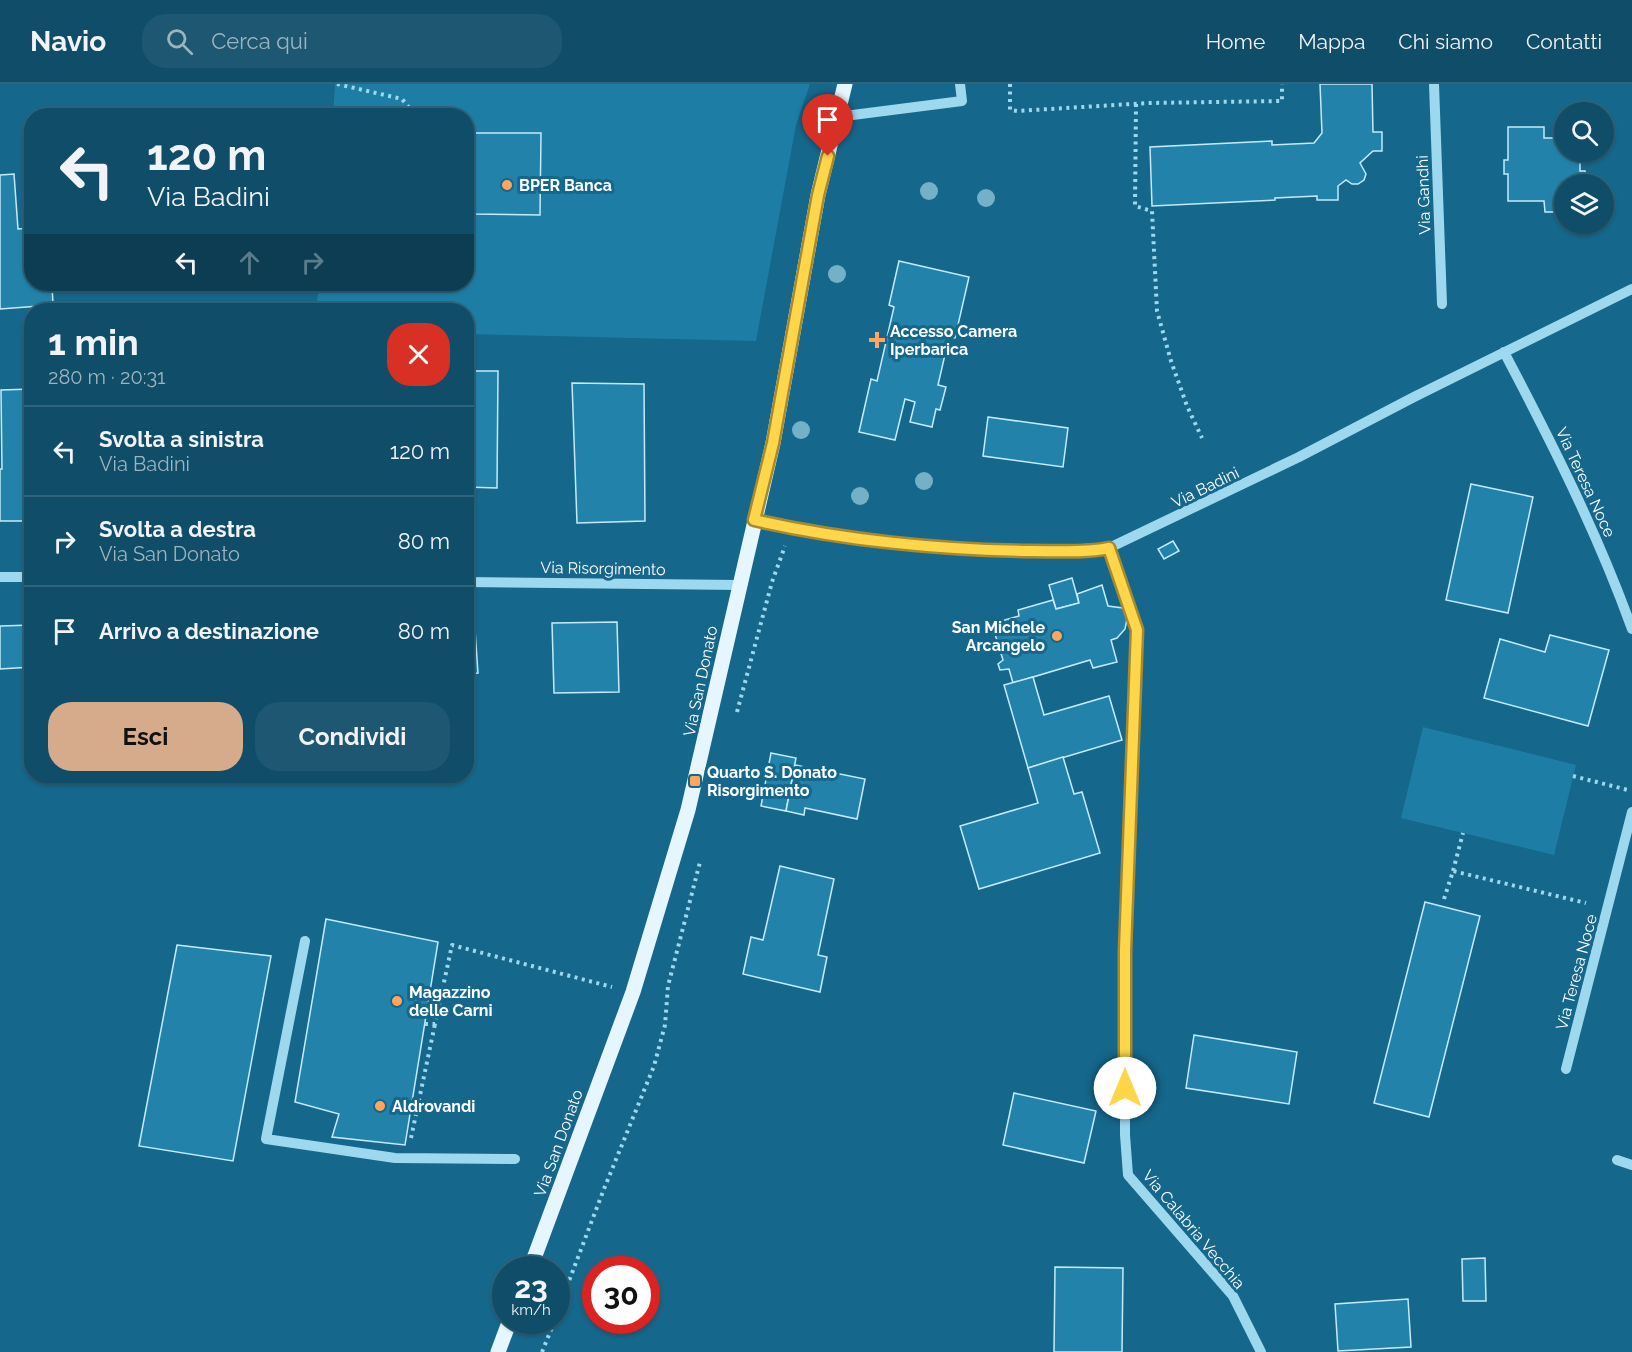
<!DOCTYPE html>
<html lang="it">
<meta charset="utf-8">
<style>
:root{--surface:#104d68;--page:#1e5771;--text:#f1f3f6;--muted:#9cb4c0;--line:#30647c;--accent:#d6ab8b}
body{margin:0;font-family:Raleway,sans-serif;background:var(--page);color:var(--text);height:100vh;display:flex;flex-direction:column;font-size:22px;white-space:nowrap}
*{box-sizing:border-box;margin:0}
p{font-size:20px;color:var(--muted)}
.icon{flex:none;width:33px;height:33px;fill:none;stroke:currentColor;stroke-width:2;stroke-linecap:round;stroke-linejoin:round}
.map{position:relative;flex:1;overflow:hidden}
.details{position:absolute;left:24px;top:219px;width:450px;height:480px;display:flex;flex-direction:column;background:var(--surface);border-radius:24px;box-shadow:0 2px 4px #0004,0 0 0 2px var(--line)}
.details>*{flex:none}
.hud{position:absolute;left:24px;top:24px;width:450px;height:183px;border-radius:24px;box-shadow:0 2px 4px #0004,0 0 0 2px var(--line);background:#104d68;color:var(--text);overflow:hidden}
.buttons{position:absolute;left:1554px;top:18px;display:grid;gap:12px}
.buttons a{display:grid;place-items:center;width:60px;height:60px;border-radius:50%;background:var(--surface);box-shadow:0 2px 4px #0004,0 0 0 2px var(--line);font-size:30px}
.speed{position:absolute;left:492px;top:1172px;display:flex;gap:12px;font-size:30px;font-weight:700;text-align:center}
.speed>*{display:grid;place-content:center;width:78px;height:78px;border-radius:50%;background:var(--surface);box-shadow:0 2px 4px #0004,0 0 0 2px var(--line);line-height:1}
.speed small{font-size:15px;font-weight:400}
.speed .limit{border:9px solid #d22;background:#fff;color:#111}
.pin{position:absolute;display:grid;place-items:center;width:51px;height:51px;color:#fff;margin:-62px -26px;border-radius:50% 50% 50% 0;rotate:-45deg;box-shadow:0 0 6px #0007}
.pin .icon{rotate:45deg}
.me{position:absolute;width:66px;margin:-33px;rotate:0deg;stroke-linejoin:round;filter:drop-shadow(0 0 4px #0008)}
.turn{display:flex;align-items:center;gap:21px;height:126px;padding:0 24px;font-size:27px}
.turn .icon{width:78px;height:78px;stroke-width:2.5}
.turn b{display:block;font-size:42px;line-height:51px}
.lanes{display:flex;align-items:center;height:57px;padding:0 24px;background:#0003;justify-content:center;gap:30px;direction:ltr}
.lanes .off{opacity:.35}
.round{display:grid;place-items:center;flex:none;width:63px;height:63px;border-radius:24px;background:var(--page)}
.headline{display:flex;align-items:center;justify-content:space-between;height:102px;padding:0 24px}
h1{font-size:36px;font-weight:700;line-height:45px}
.button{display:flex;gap:12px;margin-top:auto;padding:12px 24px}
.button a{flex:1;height:69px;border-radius:24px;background:var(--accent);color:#111;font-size:24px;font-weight:700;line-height:69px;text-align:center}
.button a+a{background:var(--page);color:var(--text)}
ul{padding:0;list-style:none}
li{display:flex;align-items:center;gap:18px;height:90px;padding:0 24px;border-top:2px solid var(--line)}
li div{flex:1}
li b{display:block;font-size:22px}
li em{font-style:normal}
header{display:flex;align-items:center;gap:36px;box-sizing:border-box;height:84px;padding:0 30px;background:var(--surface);border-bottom:2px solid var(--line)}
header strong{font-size:28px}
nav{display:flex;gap:33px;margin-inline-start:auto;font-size:21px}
.search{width:420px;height:54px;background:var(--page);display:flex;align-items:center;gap:15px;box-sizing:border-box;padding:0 21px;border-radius:24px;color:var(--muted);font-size:22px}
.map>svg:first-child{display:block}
</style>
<header>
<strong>Navio</strong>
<div class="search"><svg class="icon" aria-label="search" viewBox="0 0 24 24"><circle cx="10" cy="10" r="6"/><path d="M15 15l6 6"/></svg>Cerca qui</div>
<nav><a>Home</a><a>Mappa</a><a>Chi siamo</a><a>Contatti</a></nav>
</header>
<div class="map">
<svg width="1632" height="1268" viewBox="0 0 1632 1268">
<rect width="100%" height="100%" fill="#15678b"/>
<g fill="#1d7da5">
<path d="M335,0H810L796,41L756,257L467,250L466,226H316L319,200H466V32L333,31Z"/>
<path d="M1423,643L1576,681L1554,771L1401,734Z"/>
</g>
<g fill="#2382aa" stroke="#c4ebfb" stroke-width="1.5">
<path d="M1320,0H1372L1373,48H1382V67H1373L1360,79L1366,90L1364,96L1358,100H1352L1346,96L1338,102V116H1317V112L1275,114V116L1152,122L1150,63L1272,57V61L1314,59L1322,49Z"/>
<path d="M1508,43H1544V54H1564V68H1580V87H1585L1584,100H1564V128H1545L1544,117H1508V90H1504V76H1508Z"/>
<path d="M475,49H541L540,131L474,130Z"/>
<path d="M14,90L18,145L32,144V200H52L53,221L0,225V91Z"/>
<path d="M899,177L969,193L955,254L949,253L938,301L946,303L940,326L936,325L932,343L910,338L915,318L905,315L895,356L859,348L871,295L877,297L894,223L889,221Z"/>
<path d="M466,287H498L497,404L466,403Z"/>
<path d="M572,299L644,300L645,437L577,439Z"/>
<path d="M32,305V380H25L26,437H0V385H2L1,306Z"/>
<path d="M988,333L1068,344L1063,383L983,372Z"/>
<path d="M1471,400L1533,413L1508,529L1446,516Z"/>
<path d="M1173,457L1179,467L1164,475L1158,465Z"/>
<path d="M1072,494L1079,519L1056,525L1049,501Z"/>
<path d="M1102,501L1108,522L1123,524L1127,535L1125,545L1117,554L1111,556L1117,578L1093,584L1090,576L1013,599L1009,585L1000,586L998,580L1003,576L995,550L1004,547L1001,537L1019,532L1018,526L1053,516L1056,525L1079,519L1077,510Z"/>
<path d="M617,538L619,608L554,609L552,539Z"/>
<path d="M32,541V583L0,585V542Z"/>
<path d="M475,546L478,589L466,590V547Z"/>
<path d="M1550,551L1609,566L1588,642L1484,614L1500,555L1545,568Z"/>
<path d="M1033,593L1044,631L1109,612L1122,656L1028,684L1004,601Z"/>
<path d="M771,669L796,674L786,727L761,722Z"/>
<path d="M1063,673L1074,710L1082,708L1100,769L979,805L960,742L1038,719L1028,684Z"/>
<path d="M795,681L865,695L857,735L805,724L804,731L786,727Z"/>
<path d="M780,782L834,795L818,871L827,873L820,908L743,890L751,853L763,856Z"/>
<path d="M1425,818L1480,832L1429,1033L1374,1019Z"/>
<path d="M326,835L438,858L405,1061L332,1053L339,1030L295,1018Z"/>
<path d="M177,861L271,872L233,1077L139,1062Z"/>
<path d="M1194,951L1297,968L1289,1020L1186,1004Z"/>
<path d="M1014,1009L1096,1027L1084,1079L1003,1061Z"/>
<path d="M1485,1174L1486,1217H1463L1462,1175Z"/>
<path d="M1055,1183L1123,1184L1122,1268H1054Z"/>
<path d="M1408,1215L1411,1263L1338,1267L1335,1220Z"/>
</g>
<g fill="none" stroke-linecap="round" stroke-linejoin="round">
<g stroke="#9ed8ef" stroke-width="4" stroke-dasharray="3 4.5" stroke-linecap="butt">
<path d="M337,0L402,15L416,32"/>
<path d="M1010,0V26L1017,27L1148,19L1282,17V0"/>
<path d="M1136,20L1135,122L1152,127L1157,227L1171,277L1187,322L1202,354"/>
<path d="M466,69L474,72"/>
<path d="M737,628L772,498L785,462"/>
<path d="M1573,692L1628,706"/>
<path d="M1453,787L1463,749"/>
<path d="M1444,815L1453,787L1586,819"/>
<path d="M425,940H435L452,861L612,903"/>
<path d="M411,1054L435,940"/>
<path d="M556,1231L604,1105L654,982L665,941L668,902L700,778"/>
<path d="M542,1268L555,1236"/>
</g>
<g stroke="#9ed8ef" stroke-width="10">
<path d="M1434,0L1442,220"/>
<path d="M837,33L962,17L960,0"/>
<path d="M1504,268C1552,359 1597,448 1632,545"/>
<path d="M754,436C840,456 943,466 1031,467C1057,467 1084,469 1109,464L1299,373L1414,313L1632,205"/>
<path d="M1109,464L1137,546L1125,866V1051L1128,1091L1233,1212L1261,1268"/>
<path d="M0,493H32"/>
<path d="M466,498L739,501"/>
<path d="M305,857L266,1055L395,1074L515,1075"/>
<path d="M1566,985L1632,728"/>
<path d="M1617,1076L1632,1081"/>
</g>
<g stroke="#e6f6ff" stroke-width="15">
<path d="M530,1185L633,908L688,726L773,359L818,111L845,0"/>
<path d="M498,1268L510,1236"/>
</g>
</g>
<g fill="#75b0c9">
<circle cx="929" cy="107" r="9"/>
<circle cx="986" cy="114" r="9"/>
<circle cx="837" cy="190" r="9"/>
<circle cx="801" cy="346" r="9"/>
<circle cx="924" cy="397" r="9"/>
<circle cx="860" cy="412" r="9"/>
</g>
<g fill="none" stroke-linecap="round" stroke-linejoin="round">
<g stroke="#a68a30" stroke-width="15">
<path id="route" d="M828,72L818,111L773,359L754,436C841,456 941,466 1031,467C1057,467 1084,469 1109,464L1137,546L1125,866V1004"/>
</g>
<use href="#route" stroke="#ffd54a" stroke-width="10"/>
</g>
<g fill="#ffa65c" stroke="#15678b" stroke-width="2">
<circle cx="507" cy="101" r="6"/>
<path d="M874 247h6v6h6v6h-6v6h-6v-6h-6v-6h6z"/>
<circle cx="1057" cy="552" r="6"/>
<rect x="689" y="691" width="12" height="12" rx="3"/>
<circle cx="397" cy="917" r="6"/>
<circle cx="380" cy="1022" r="6"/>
</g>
<g text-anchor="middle" stroke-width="6" stroke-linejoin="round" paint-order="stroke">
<g font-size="16" font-weight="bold" fill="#fff" stroke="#15678b" text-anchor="start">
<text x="519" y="107">BPER Banca</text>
<text x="890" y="253">Accesso Camera<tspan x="890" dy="18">Iperbarica</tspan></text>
<text x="1045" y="549" text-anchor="end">San Michele<tspan x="1045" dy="18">Arcangelo</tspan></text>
<text x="707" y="694">Quarto S. Donato<tspan x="707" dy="18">Risorgimento</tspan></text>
<text x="409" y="914">Magazzino<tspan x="409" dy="18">delle Carni</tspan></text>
<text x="392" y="1028">Aldrovandi</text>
</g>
<g font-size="16" fill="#fff" stroke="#15678b">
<text transform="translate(1423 111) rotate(-92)" y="6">Via Gandhi</text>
<text transform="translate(1586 398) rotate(65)" y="6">Via Teresa Noce</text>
<text transform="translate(1205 403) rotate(-26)" y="6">Via Badini</text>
<text transform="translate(603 484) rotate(1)" y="6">Via Risorgimento</text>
<text transform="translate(700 597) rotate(-78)" y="6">Via San Donato</text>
<text transform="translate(1576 888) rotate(-75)" y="6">Via Teresa Noce</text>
<text transform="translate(558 1059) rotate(-70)" y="6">Via San Donato</text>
<text transform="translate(1194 1145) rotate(50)" y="6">Via Calabria Vecchia</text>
</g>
</g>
</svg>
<div class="buttons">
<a><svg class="icon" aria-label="search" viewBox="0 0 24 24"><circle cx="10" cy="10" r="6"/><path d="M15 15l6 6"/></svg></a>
<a><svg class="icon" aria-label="layers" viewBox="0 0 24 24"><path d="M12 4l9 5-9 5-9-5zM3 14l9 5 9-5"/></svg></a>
</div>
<div class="speed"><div>23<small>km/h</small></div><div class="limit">30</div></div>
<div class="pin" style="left:828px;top:72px;background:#d93025"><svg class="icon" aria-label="arrive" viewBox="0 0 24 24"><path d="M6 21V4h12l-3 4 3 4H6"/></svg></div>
<svg class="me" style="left:1125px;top:1004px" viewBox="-20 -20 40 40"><circle r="19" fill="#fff"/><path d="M0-13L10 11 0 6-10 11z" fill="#ffd54a"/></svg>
<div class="hud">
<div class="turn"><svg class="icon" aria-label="left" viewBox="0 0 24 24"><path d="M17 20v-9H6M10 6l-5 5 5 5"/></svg><div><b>120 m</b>Via Badini</div></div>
<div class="lanes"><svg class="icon" aria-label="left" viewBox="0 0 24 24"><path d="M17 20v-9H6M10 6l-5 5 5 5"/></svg><svg class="icon off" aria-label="ahead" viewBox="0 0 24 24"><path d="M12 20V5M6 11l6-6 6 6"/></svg><svg class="icon off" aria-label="right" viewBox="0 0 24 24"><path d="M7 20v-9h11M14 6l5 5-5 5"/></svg></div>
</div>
<section class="details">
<div class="headline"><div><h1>1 min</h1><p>280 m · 20:31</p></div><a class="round" style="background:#d93025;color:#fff"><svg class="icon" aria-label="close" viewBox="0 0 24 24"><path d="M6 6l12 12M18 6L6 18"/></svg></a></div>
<ul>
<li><svg class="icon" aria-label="left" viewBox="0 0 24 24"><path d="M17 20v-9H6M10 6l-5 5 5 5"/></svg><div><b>Svolta a sinistra</b><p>Via Badini</p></div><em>120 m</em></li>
<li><svg class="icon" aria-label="right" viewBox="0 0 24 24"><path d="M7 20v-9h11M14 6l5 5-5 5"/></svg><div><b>Svolta a destra</b><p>Via San Donato</p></div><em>80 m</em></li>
<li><svg class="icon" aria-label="arrive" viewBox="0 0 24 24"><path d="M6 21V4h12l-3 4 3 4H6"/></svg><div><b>Arrivo a destinazione</b></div><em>80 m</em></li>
</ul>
<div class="button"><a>Esci</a><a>Condividi</a></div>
</section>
</div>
